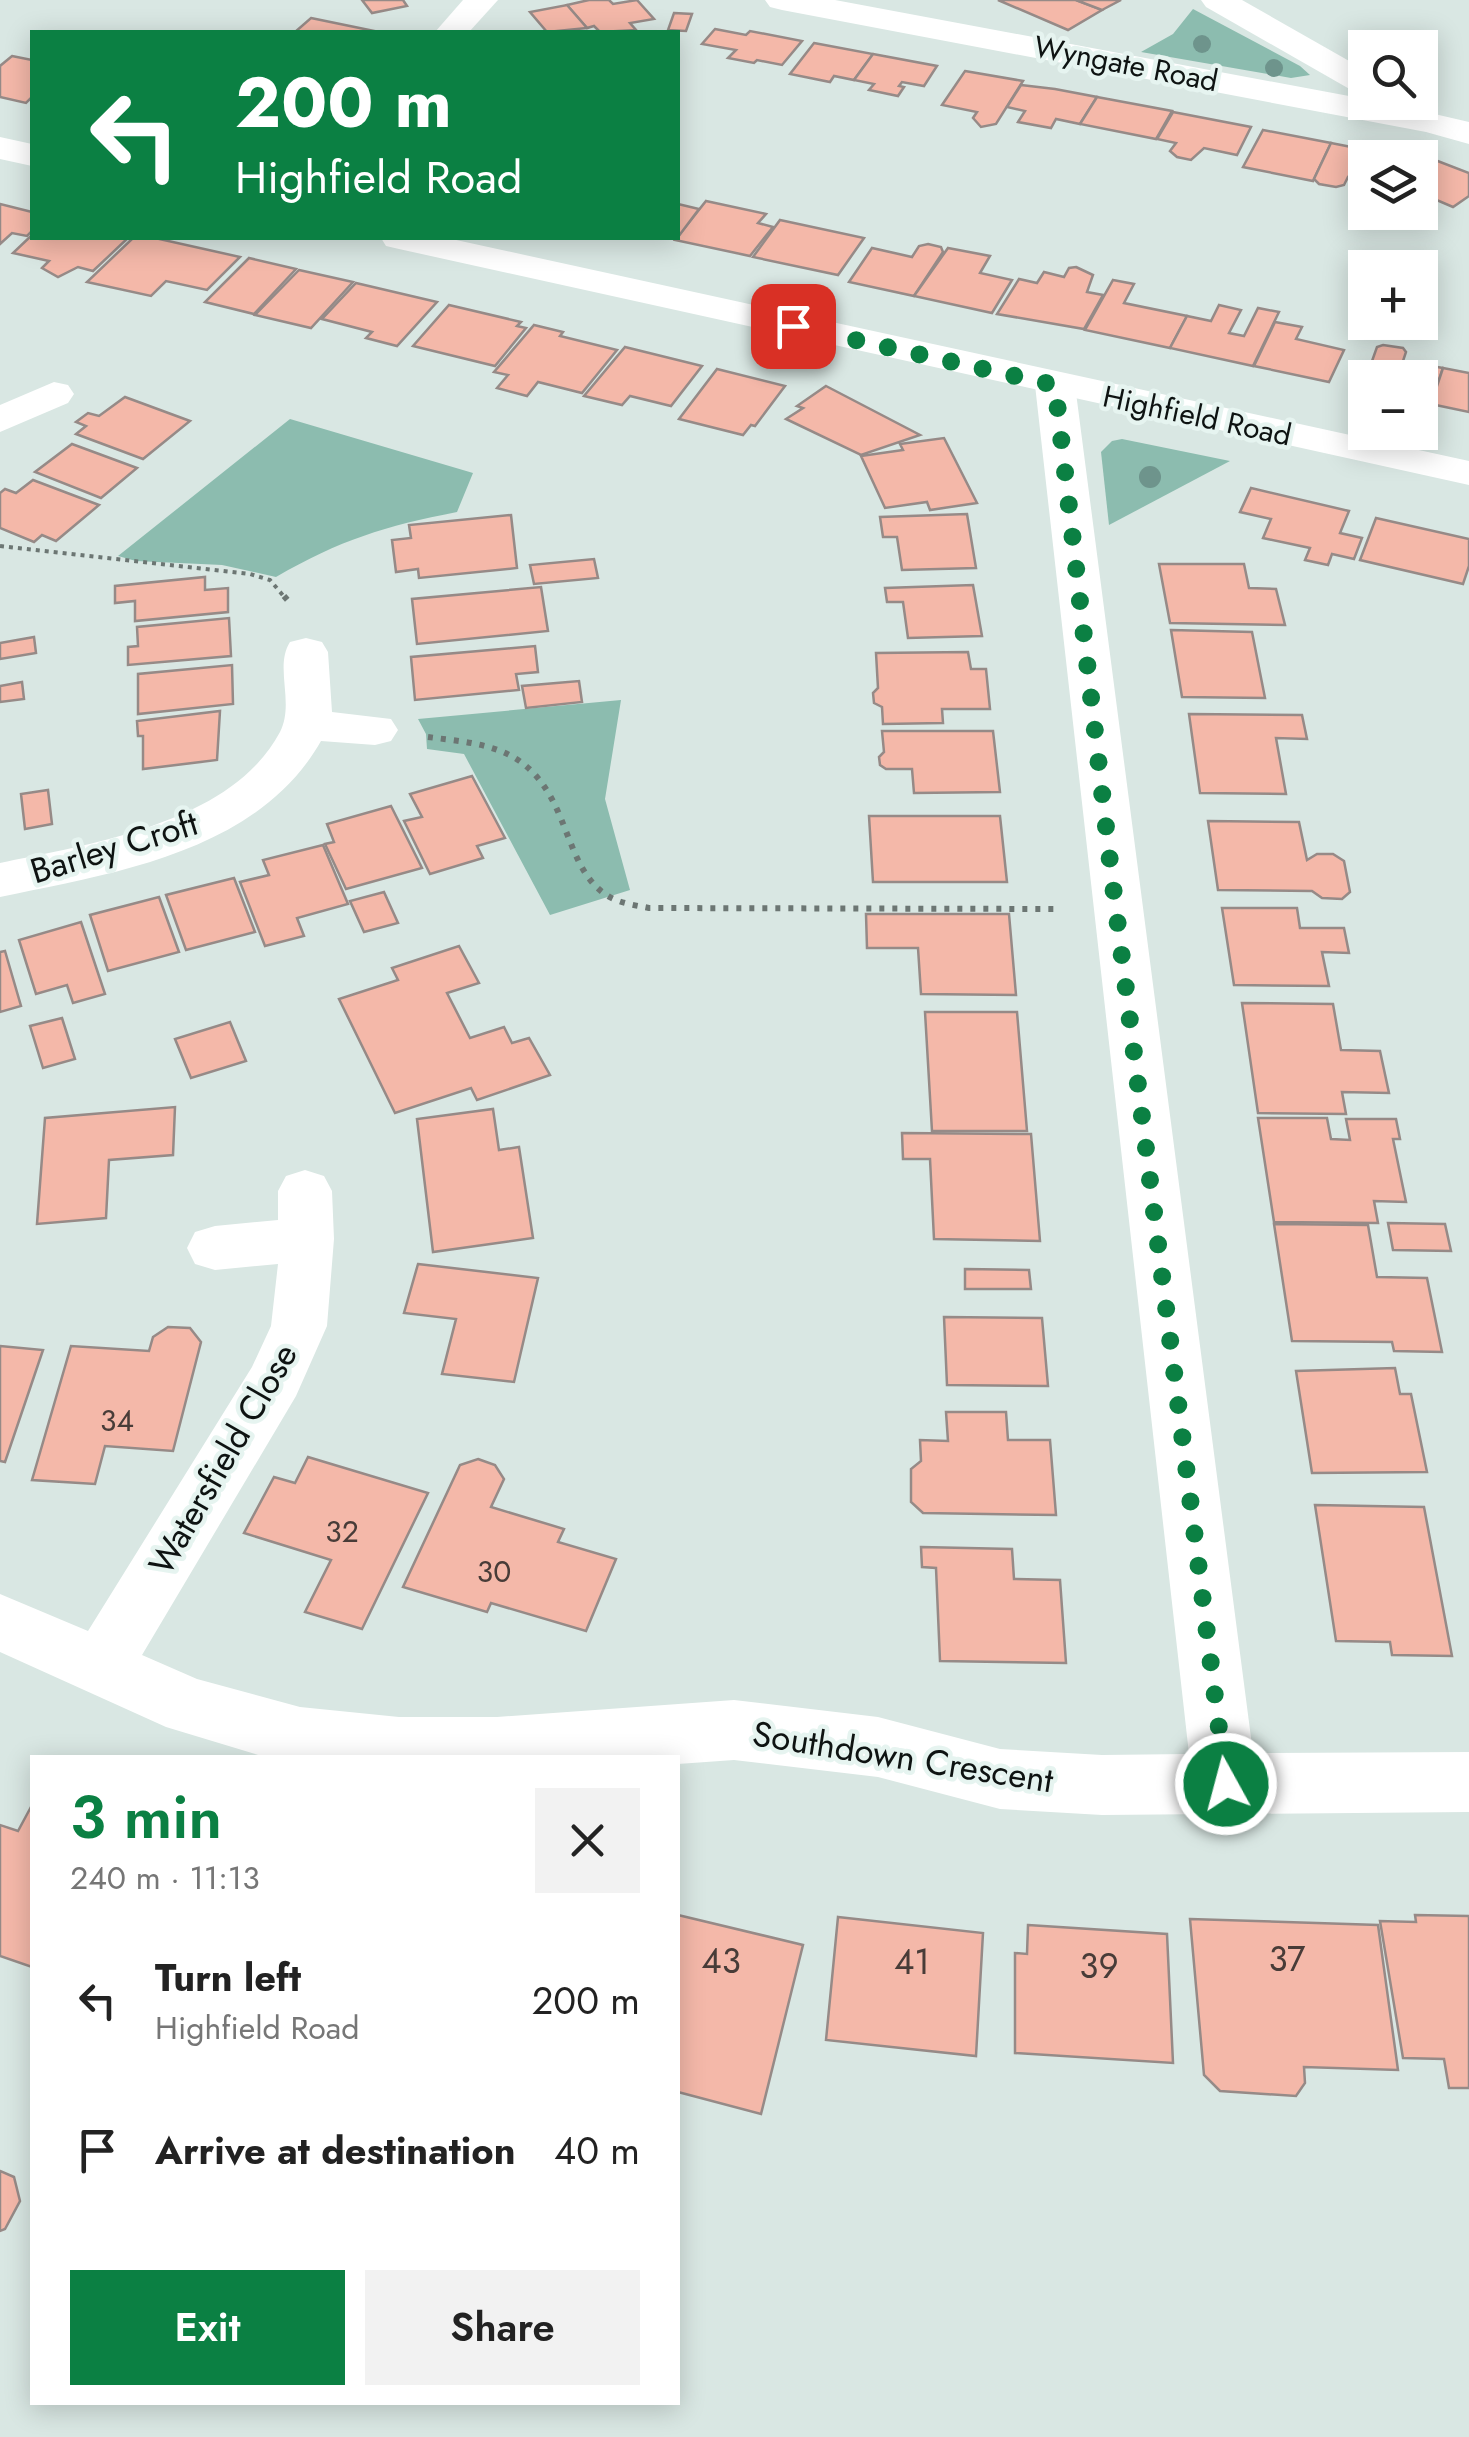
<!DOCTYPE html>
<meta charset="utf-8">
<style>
:root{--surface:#fff;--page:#f2f2f2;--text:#222;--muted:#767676;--accent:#0b8043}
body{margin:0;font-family:Jost,sans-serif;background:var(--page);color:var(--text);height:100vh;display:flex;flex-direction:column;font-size:38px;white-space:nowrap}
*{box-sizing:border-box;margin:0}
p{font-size:32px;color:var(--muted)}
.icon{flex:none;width:55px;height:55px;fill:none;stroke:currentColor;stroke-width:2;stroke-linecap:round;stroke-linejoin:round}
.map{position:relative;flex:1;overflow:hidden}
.side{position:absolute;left:30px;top:1755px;width:650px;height:650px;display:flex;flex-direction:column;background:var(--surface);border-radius:0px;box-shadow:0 5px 25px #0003}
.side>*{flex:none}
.top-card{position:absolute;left:30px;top:30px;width:650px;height:210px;border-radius:0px;box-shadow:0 5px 25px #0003;background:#0b8043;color:#fff;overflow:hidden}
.fabs{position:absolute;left:1348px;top:30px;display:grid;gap:20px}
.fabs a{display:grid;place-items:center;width:90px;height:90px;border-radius:0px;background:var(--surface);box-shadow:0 5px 25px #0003;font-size:50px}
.pin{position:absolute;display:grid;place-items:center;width:85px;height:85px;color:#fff;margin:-42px;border-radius:20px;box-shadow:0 5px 15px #0006}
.me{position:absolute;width:110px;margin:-55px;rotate:353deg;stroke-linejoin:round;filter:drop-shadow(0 0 8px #0008)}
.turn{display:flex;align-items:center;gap:35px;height:210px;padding:0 40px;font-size:45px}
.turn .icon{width:130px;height:130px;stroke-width:2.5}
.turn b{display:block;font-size:70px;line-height:85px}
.round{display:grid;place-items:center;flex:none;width:105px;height:105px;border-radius:0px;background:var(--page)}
.head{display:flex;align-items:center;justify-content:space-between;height:170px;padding:0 40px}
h1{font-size:60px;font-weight:600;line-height:75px;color:var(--accent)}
.button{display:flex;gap:20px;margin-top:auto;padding:20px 40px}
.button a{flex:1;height:115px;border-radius:0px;background:var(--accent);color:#fff;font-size:40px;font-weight:600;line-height:115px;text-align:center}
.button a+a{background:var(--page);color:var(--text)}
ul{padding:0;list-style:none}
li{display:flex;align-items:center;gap:30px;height:150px;padding:0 40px}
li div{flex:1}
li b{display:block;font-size:38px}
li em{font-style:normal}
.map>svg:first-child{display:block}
</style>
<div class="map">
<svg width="1469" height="2437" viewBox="0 0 1469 2437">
<rect width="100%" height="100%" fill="#d9e7e3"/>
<g fill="#8cbcaf">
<path d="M1193,9L1300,66L1310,75L1291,78L1141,52L1173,34Z"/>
<path d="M290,419L473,473L457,512C385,526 340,540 276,577L222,565L136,561L118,556Z"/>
<path d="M1122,439L1230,461L1109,525L1101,452L1112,441Z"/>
<path d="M621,700L605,799L630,890L550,915L464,754L427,749L426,734L418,719Z"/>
</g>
<g fill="#f4b8a9" stroke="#968a87" stroke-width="2.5">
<path d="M362,0H403L407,6L372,13Z"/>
<path d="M589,0H609L613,4L637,0L654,19L630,23L636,30L600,32L594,26L587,28L567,5Z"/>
<path d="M998,0H1076L1102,10L1068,30Z"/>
<path d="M1076,0H1121L1102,10Z"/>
<path d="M567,5L587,28L547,32L530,12Z"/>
<path d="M674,13L692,14L686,31L668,30Z"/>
<path d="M311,18L379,32H295Z"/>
<path d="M715,29L746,35L750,31L802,41L782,65L757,60L754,63L728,58L736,50L702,44Z"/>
<path d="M814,43L873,54L854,80L834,76L830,82L790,74Z"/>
<path d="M873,54L937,66L924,86L902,82L899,86L904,87L898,96L869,90L874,84L854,80Z"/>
<path d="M12,56L32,60V97L26,103L0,97V66Z"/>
<path d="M965,71L1023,81L996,124L981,127L973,118L977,112L942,105Z"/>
<path d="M1021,85L1055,89L1097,97L1080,124L1056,119L1051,128L1018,122L1025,111L1007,107Z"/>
<path d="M1097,97L1172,111L1156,139L1080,124Z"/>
<path d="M1173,112L1251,127L1237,155L1204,148L1191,160L1177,157L1170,151L1176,143L1157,139Z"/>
<path d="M1263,130L1331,143L1313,181L1243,167Z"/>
<path d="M1331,143L1397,156L1365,158V180L1348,177L1344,185L1336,187L1319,184L1314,179Z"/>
<path d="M1435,160L1469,173V196L1453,207L1420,193V171Z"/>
<path d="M706,201L766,214L758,223L773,227L750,256L675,240Z"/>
<path d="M0,204L32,212V231L27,236L12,233L0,244Z"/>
<path d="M678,204L699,209L678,237Z"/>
<path d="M780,220L864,238L838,275L753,257Z"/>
<path d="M32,235V238H128L93,271L78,267L58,277L42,268L49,261L13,253Z"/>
<path d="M133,238H155L240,257L207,290L166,281L151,296L87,282Z"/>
<path d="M928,244L941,247L943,252L914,296L849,282L872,248L912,257L919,246Z"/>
<path d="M948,248L990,256L980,273L1012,280L992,313L914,296Z"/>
<path d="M249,258L296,269L254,314L205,302Z"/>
<path d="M1076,267L1093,275L1087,292L1103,295L1084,329L997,314L1019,279L1037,283L1044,272L1064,277L1069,268Z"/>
<path d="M299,270L353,282L311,328L255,315Z"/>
<path d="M1113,280L1134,284L1124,303L1187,316L1170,348L1085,330Z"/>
<path d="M356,283L437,302L397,346L366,338L372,332L322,319Z"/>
<path d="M449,305L521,322L517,326L526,328L495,366L413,346Z"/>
<path d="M1219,305L1241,310L1229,333L1244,336L1258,308L1279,312L1253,366L1170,348L1187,316L1211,321Z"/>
<path d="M1275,322L1302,327L1296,339L1344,350L1329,382L1254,366Z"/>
<path d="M534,325L563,332L560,336L617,350L582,393L538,382L527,396L497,388L508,375L494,372Z"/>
<path d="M1383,345L1403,348L1406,352L1403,361L1443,368L1431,404L1420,402V378H1366L1377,347Z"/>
<path d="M625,347L702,366L671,406L630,396L622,405L584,396Z"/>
<path d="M1443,368L1469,373V412L1431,404Z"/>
<path d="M717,369L785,386L755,426L751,425L743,435L679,419Z"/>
<path d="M826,386L920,435L861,455L786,419L803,408L797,406Z"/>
<path d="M125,397L190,421L143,459L76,434L86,426L76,422L88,413L99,416Z"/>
<path d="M944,438L977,503L930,510L927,502L885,508L861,456L903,450L900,444Z"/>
<path d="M72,444L137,468L101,498L35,472Z"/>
<path d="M33,480L99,505L56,541L42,535L34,542L0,528V493L5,489L16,493Z"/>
<path d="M1251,488L1349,511L1340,533L1362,538L1354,559L1332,554L1328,565L1305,560L1310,548L1263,538L1271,519L1240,512Z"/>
<path d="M967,514L976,568L902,570L897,537H883L880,517Z"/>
<path d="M511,515L517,568L419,578L418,569L396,572L392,540L411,538L409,525Z"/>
<path d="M1376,518L1469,539V566L1463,584L1360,560Z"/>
<path d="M594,559L598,578L534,584L530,565Z"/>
<path d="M1159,564H1244L1249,588L1276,589L1285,625L1170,623Z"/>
<path d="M205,577V590L228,588V612L135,621V601L115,603V586Z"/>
<path d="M973,585L982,636L908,638L903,602H887L885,588Z"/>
<path d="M541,587L548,631L417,644L412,599Z"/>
<path d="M229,618L231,656L128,665V647L138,646L137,627Z"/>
<path d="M1171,630L1252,632L1265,698L1182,697Z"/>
<path d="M34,637L36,653L0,659V643Z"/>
<path d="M535,646L538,672L516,674L519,690L415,700L411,657Z"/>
<path d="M968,652L971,669H986L990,709H942L943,723L883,724L882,707L874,703L873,693L878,688L876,653Z"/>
<path d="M232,665L233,704L138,714V674Z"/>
<path d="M579,681L582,702L526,708L522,686Z"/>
<path d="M22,682L24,699L0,702V686Z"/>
<path d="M220,711L217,760L143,769V736H138L137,721Z"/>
<path d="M1189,714L1302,715L1307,739L1276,738L1286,794L1200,793Z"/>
<path d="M882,731H993L1000,792L914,793L912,769H886L880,765L879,757L884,752Z"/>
<path d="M472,776L505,838L477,846L483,858L430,874L404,821L422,817L410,794Z"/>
<path d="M48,790L52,824L25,829L21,794Z"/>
<path d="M391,806L422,868L346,889L325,844L334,842L327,824Z"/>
<path d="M869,816H1000L1007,882H873Z"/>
<path d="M1208,821L1299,822L1307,860L1317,854H1333L1344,861L1350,892L1342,899L1322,898L1312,891L1218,890Z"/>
<path d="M323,845L348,904L297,918L304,936L265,946L240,882L269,875L263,860Z"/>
<path d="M234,878L255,932L186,950L166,895Z"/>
<path d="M384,892L398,923L364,932L350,901Z"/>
<path d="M159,897L179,952L108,971L90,915Z"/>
<path d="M1222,908H1297L1300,928H1344L1349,953L1322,952L1329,986L1234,985Z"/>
<path d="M866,914H1009L1016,995L921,994L918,948H867Z"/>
<path d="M81,922L105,994L73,1003L67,985L36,994L19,940Z"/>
<path d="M459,946L479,983L447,993L470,1038L504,1027L512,1043L529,1038L550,1075L477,1100L471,1088L395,1113L339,999L398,980L392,968Z"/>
<path d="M5,951L21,1006L0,1012V952Z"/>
<path d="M1242,1003L1333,1004L1341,1050L1380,1051L1389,1093L1342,1092L1346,1114L1258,1113Z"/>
<path d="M925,1012H1017L1027,1131H932Z"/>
<path d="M62,1018L75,1059L43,1068L30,1026Z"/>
<path d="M230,1022L246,1061L191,1078L175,1039Z"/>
<path d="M175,1107L173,1155L109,1160L106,1218L37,1224L45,1118Z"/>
<path d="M493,1109L499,1150L519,1147L533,1238L433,1252L417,1119Z"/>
<path d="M1258,1118H1327L1331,1139L1350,1140L1346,1119H1396L1400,1139H1393L1406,1202L1374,1201L1378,1223L1274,1222Z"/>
<path d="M902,1133L1031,1134L1040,1241L934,1239L930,1159H903Z"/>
<path d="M1388,1223L1445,1224L1451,1251L1393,1250Z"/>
<path d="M1274,1224L1368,1225L1377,1277L1427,1278L1442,1352L1394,1351L1392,1342L1292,1341Z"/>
<path d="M418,1264L538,1278L514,1382L442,1374L456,1319L404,1313Z"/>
<path d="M965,1269L1029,1270L1031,1289H965Z"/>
<path d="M944,1317L1042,1318L1048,1386L947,1385Z"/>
<path d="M168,1327L190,1328L201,1342L173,1451L105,1446L95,1484L32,1480L71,1346L149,1351L153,1337Z"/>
<path d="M0,1346L43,1350L5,1462L0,1461Z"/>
<path d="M1395,1368L1400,1394H1411L1427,1472L1312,1473L1296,1371Z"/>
<path d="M946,1412H1006L1008,1440H1050L1056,1515L923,1513L911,1502V1469L921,1461L920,1440L948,1441Z"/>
<path d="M308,1457L428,1493L362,1629L305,1612L331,1560L244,1533L274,1477L295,1483Z"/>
<path d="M478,1459L495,1465L504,1479L491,1507L564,1529L558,1542L616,1559L586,1631L491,1603L487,1612L403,1587L460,1465Z"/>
<path d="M1315,1505L1424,1507L1452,1656L1392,1655L1390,1642L1336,1641Z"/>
<path d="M921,1547L1012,1549L1014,1579L1060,1580L1066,1663L940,1661L936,1568L922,1567Z"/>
<path d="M32,1805V1967L0,1956V1825L18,1831Z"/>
<path d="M678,1915L803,1945L761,2114L678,2092Z"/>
<path d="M1415,1915L1469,1916V2088H1449L1444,2059L1403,2058L1380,1921L1416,1922Z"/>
<path d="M838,1917L983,1933L976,2056L826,2040Z"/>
<path d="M1190,1919L1378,1925L1398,2070L1304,2067L1305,2083L1296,2096L1220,2091L1204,2075Z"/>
<path d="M1028,1925L1167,1934L1173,2063L1015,2053V1953L1027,1954Z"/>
<path d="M0,2171L14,2177L20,2201L5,2229L0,2231Z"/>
</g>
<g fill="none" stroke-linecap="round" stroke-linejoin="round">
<path stroke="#6c7673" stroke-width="4" stroke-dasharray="4 5" stroke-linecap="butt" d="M0,546L250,574L270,580L286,599"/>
<g stroke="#6c7673" stroke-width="6" stroke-dasharray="5 8" stroke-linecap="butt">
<path d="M284,596L290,603"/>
<path d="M428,737C458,741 492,743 518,760C570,795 563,865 605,894C617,903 634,905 649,908L1057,909"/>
</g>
<g fill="#fff" fill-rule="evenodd">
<path d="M463,0H498L469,32H435Z"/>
<path d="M765,0H835L1365,99V102H1383L1469,122V144L1426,132L782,10L770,7Z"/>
<path d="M1201,0H1242L1365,70V94L1353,91L1206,7Z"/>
<path d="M1055,373L1069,377L1075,385L1253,1753L1469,1752V1812L1102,1815L1000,1809L878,1777L734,1760L678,1764V1758H268L166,1727L0,1652V1594L88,1631L252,1367L271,1326L278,1264L215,1270L195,1264L187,1248L195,1232L215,1226L278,1220V1191L286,1176L305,1170L324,1176L332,1191L334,1239L327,1326L296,1396L142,1655L197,1679L300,1707L399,1717H497L734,1700L878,1717L1000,1749L1102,1755L1189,1754L1035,385L1041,377Z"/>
<path d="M54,382L68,385L74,394L68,403L0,432V405Z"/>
<path d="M306,638L322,642L328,652L332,712L391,719L398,730L391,741L375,745L321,741C258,852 115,873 0,897V863C91,844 232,823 280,732C295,703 274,667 290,642Z"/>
</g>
<g fill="#fff" fill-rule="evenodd">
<path d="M0,137L32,144V166L0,159Z"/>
<path d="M381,238H447L1469,461V485L399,249L386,246Z"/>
</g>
</g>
<g fill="#6e948c">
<circle cx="1202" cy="44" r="9"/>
<circle cx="1274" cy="68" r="9"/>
<circle cx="1150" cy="477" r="11"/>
</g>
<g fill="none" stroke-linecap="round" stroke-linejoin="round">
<path stroke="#0b8043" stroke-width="18" stroke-dasharray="0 32.4" d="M793,326L1055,385L1111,870L1226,1784"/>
</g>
<g text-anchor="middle" stroke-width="9" stroke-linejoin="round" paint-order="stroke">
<g font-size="30" fill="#0e1312" stroke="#e6f4f0">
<text transform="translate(1126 64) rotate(11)" y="10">Wyngate Road</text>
<text transform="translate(1197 416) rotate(12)" y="10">Highfield Road</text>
</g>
<g font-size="30" fill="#483c38">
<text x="117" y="1431">34</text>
<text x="342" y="1542">32</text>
<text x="494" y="1582">30</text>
</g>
<g font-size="35" fill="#0e1312" stroke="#e6f4f0">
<text transform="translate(114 847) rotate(-17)" y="12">Barley Croft</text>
<text transform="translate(223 1459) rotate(-60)" y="12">Watersfield Close</text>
<text transform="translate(903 1757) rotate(9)" y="12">Southdown Crescent</text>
</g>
<g font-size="35" fill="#483c38">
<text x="1287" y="1971">37</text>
<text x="721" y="1973">43</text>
<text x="912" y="1974">41</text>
<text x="1099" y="1978">39</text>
</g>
</g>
</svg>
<div class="fabs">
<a><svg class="icon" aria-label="search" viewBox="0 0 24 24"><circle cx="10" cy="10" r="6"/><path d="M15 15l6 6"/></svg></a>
<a><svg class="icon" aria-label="layers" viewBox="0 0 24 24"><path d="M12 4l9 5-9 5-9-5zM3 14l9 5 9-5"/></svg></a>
<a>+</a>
<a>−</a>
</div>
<div class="pin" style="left:793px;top:326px;background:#d93025"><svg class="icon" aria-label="arrive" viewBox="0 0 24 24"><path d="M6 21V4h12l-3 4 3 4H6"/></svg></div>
<svg class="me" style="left:1226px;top:1784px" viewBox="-20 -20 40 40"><circle r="17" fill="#0b8043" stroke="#fff" stroke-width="3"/><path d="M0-11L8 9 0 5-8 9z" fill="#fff"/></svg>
<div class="top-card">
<div class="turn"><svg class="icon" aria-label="left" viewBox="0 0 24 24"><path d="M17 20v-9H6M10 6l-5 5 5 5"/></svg><div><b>200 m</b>Highfield Road</div></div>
</div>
<section class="side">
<div class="head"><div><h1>3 min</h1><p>240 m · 11:13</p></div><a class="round"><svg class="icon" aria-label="close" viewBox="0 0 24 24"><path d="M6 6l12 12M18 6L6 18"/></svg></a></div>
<ul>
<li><svg class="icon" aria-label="left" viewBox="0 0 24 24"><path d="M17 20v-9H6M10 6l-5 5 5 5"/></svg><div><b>Turn left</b><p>Highfield Road</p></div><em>200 m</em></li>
<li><svg class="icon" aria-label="arrive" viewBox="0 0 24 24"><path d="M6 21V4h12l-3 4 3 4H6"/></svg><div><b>Arrive at destination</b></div><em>40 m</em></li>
</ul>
<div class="button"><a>Exit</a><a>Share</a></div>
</section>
</div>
